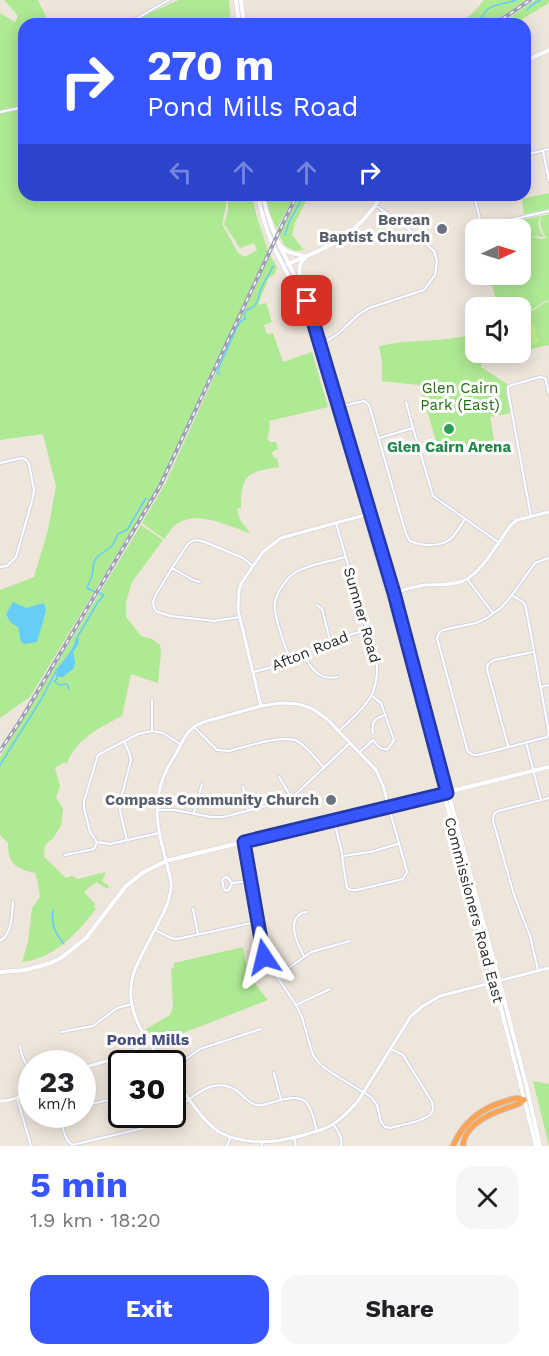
<!DOCTYPE html>
<meta charset="utf-8">
<style>
:root{--surface:#fff;--page:#f6f6f6;--text:#202124;--muted:#757577;--accent:#3756ff}
body{margin:0;font-family:"Work Sans",sans-serif;background:var(--page);color:var(--text);height:100vh;display:flex;flex-direction:column;font-size:22px;white-space:nowrap}
*{box-sizing:border-box;margin:0}
p{font-size:20px;color:var(--muted)}
.icon{flex:none;width:33px;height:33px;fill:none;stroke:currentColor;stroke-width:2;stroke-linecap:round;stroke-linejoin:round}
.map{position:relative;height:1146px;overflow:hidden}
.drawer{display:flex;flex-direction:column;background:var(--surface);flex:1}
.drawer>*{flex:none}
.hud{position:absolute;left:18px;top:18px;width:513px;height:183px;border-radius:18px;box-shadow:0 3px 15px #0003;background:#3756ff;color:#fff;overflow:hidden}
.needle{width:39px;rotate:86deg}
.tools{position:absolute;left:465px;top:219px;display:grid;gap:12px}
.tools a{display:grid;place-items:center;width:66px;height:66px;border-radius:12px;background:var(--surface);box-shadow:0 3px 15px #0003;font-size:30px}
.speed{position:absolute;left:18px;top:1050px;display:flex;gap:12px;font-size:30px;font-weight:700;text-align:center}
.speed>*{display:grid;place-content:center;width:78px;height:78px;border-radius:50%;background:var(--surface);box-shadow:0 3px 15px #0003;line-height:1}
.speed small{font-size:15px;font-weight:400}
.speed .limit{border:3px solid #111;border-radius:9px;background:#fff;color:#111}
.pin{position:absolute;display:grid;place-items:center;width:51px;height:51px;color:#fff;margin:-26px;border-radius:12px;box-shadow:0 3px 9px #0006}
.me{position:absolute;width:66px;margin:-33px;rotate:350deg;stroke-linejoin:round;filter:drop-shadow(0 0 4px #0008)}
.turn{display:flex;align-items:center;gap:21px;height:126px;padding:0 30px;font-size:27px}
.turn .icon{width:78px;height:78px;stroke-width:2.5}
.turn b{display:block;font-size:42px;line-height:51px}
.lanes{display:flex;align-items:center;height:57px;padding:0 30px;background:#0003;justify-content:center;gap:30px;direction:ltr}
.lanes .off{opacity:.35}
.round{display:grid;place-items:center;flex:none;width:63px;height:63px;border-radius:18px;background:var(--page)}
.headline{display:flex;align-items:center;justify-content:space-between;height:102px;padding:0 30px}
h1{font-size:36px;font-weight:700;line-height:45px;color:var(--accent)}
.cta{display:flex;gap:12px;margin-top:auto;padding:12px 30px}
.cta a{flex:1;height:69px;border-radius:18px;background:var(--accent);color:#fff;font-size:24px;font-weight:700;line-height:69px;text-align:center}
.cta a+a{background:var(--page);color:var(--text)}
.map>svg:first-child{display:block}
</style>
<div class="map">
<svg width="549" height="1146" viewBox="0 0 549 1146">
<rect width="100%" height="100%" fill="#eee6db"/>
<g fill="#aee993">
<path d="M4,0H38L48,21L53,24H24V195H226V206L222,224L238,253L245,257L257,250L254,243L240,248L224,224L228,211V195H233V200L251,198V195H252L256,214L268,251L159,485L30,697L0,718V590L34,577L48,530L56,486L43,434L0,440V13L15,22L18,16Z"/>
<path d="M179,0H229L231,24H132L147,14Z"/>
<path d="M484,0H527L491,24H459L475,11Z"/>
<path d="M535,0H549V3L514,24H500Z"/>
<path d="M549,193V209L524,214L522,199Z"/>
<path d="M265,195H295L277,229L267,207Z"/>
<path d="M300,195H309L295,223L292,235L303,249H308L295,251L285,246L279,235Z"/>
<path d="M549,214V299L531,310L521,311L520,308L497,307L490,275L520,274L521,252L529,239L521,250L520,230L485,229L487,227L540,216C537,225 539,230 544,237L531,236L540,239L546,238C542,230 539,226 541,216Z"/>
<path d="M270,255L277,267L274,275L269,277L258,305L266,303L272,322L264,325L267,334L273,333L283,362L312,352L328,407L269,421L270,427L267,439L271,442H276L278,449L272,452L274,458H277L279,467C247,472 241,474 241,508L237,509L240,520L251,534C229,526 193,507 173,527C169,531 167,536 164,539L142,523L165,484Z"/>
<path d="M549,300V345L521,351L520,312L532,311Z"/>
<path d="M475,335L476,352L516,353L509,354L500,362H482L481,367L507,384L506,394L511,413L490,417L494,440L455,450L454,444L438,447L419,385L382,381V362L379,346L403,342L439,340Z"/>
<path d="M141,525L163,540L132,582L126,602V617L141,636L152,639L160,645L161,653L158,683L131,674L122,716C99,728 77,738 67,763H63L55,768L60,786L56,798L63,808L61,826L53,838L45,845L44,857L66,878L72,876L78,879L106,872L102,881L109,886L108,889L96,882L84,892L95,904L94,907L96,909C81,928 64,948 41,957C35,960 28,961 22,962L28,942L32,908L40,897L38,883L35,873C15,868 8,864 8,843L0,835V757Z"/>
<path d="M243,947L248,975L268,1000L165,1040L157,1045L146,1029L170,1015L173,1006L171,969L174,968V963Z"/>
<path d="M533,1081L549,1084V1146Z"/>
</g>
<path fill="#c4f18e" d="M534,324L539,342L521,348V328Z"/>
<g fill="#65cdf8">
<path d="M13,602L26,608L44,603L46,611L37,642L24,644L21,642L18,627L10,622L6,614Z"/>
<path d="M78,636C80,643 77,647 73,652L75,662L74,668L63,677H58L57,669C64,659 74,650 76,638Z"/>
</g>
<g fill="none" stroke-linecap="round" stroke-linejoin="round">
<g stroke="#65cdf8" stroke-width="1.5">
<path d="M527,10L532,5L540,0"/>
<path d="M476,24C481,20 483,13 488,9C496,3 507,4 516,0"/>
<path d="M285,235L289,222L304,195"/>
<path d="M220,374L217,372L237,327L241,321L245,319C243,307 249,312 255,305C259,300 259,292 262,287C265,280 270,274 273,266"/>
<path d="M95,592L87,588L92,576L94,562L97,557L112,546L118,534L127,530L146,498"/>
<path d="M78,636L98,602L104,595L99,593"/>
<path d="M56,672L57,679L54,681L59,685L67,684L69,689"/>
<path d="M0,765L42,698L57,669"/>
<path d="M53,910C51,925 55,933 64,944"/>
</g>
<g stroke="#d0d3e4" stroke-width="4">
<g id="minor">
<path d="M127,24L169,0"/>
<path d="M0,112L24,107"/>
<path d="M543,151L549,181"/>
<path d="M525,155L549,149"/>
<path d="M474,195L481,224L487,225L549,211"/>
<path d="M315,346L327,341L339,333L358,315L369,308L424,290L435,275L437,261L434,251L405,226L375,205"/>
<path d="M406,402L413,428"/>
<path d="M338,407L364,401L369,405L406,534L410,541C417,544 423,545 430,545C452,545 454,535 465,519"/>
<path d="M379,438L413,428L433,496L498,542"/>
<path d="M0,463L22,458L26,460L29,464L34,490L33,497L16,557L7,566L0,567"/>
<path d="M531,517L508,391V387L512,385L540,377L545,378L549,393"/>
<path d="M336,523L377,666C378,700 361,709 339,731"/>
<path d="M172,568L193,580L200,582"/>
<path d="M468,580L493,613"/>
<path d="M512,595L524,603L526,608L549,733L547,737L478,755H474L468,752L467,749L437,638L439,633L443,630L476,623L485,619L502,607L512,595L535,563L549,558"/>
<path d="M317,605L322,609L330,640"/>
<path d="M240,617L214,621L171,616L157,612L154,608L153,602L155,596L172,568L188,544L192,541L197,540L205,542L243,558L253,566"/>
<path d="M303,654C311,668 319,681 337,677"/>
<path d="M291,660C285,648 273,614 275,602C277,592 287,577 296,572C308,565 332,561 345,557"/>
<path d="M254,672L283,664L330,640L367,630"/>
<path d="M541,687L549,685"/>
<path d="M194,727L217,750L229,751C244,747 284,734 297,741C308,747 316,759 324,768"/>
<path d="M152,731V700"/>
<path d="M373,733C371,721 375,718 386,715"/>
<path d="M124,741L129,752L131,760L120,802V811L127,840"/>
<path d="M526,742L541,800"/>
<path d="M508,746L487,669L488,664L494,660L533,652"/>
<path d="M360,752L373,740C377,745 381,751 388,749L394,740L381,703L372,696"/>
<path d="M279,777L291,797"/>
<path d="M243,786L248,810"/>
<path d="M159,810H175L211,817H223L283,802L297,793L350,743"/>
<path d="M194,813L202,784"/>
<path d="M334,821L342,853L343,864L347,888L351,890H357L403,879L407,872L389,808"/>
<path d="M159,833L110,844L97,842L90,832L84,808V801L98,755L138,734L152,731L163,733L180,744"/>
<path d="M244,842L264,957L296,1005L302,1017L311,1049L314,1057L321,1065L332,1073L371,1097L377,1105L381,1122L385,1127L390,1128C400,1125 428,1121 432,1112C434,1108 433,1106 432,1102L403,1055L391,1049"/>
<path d="M65,855L94,849L97,842"/>
<path d="M342,856L370,852L398,844"/>
<path d="M232,883L229,890L226,891L224,889L222,880L224,878L227,877L232,883L250,881"/>
<path d="M193,909L198,934"/>
<path d="M155,930L171,938L177,939L256,922"/>
<path d="M0,941C12,934 12,915 13,901"/>
<path d="M304,956C297,944 284,915 307,912"/>
<path d="M538,970L530,936L514,895L493,821L494,814L498,811L549,798"/>
<path d="M276,977L311,952L350,941"/>
<path d="M296,1005L330,989"/>
<path d="M61,1032L93,1026L117,1008L132,1004"/>
<path d="M20,1046C21,1056 25,1064 32,1073"/>
<path d="M172,1069L200,1049L261,1029"/>
<path d="M274,1073L281,1100"/>
<path d="M17,1098L31,1146"/>
<path d="M82,1106L122,1097"/>
<path d="M172,1113C189,1100 211,1076 234,1089C242,1093 247,1103 256,1105C262,1106 269,1103 274,1102C308,1091 309,1102 317,1131"/>
<path d="M62,1114C61,1124 64,1139 72,1145L140,1129L156,1123L170,1114"/>
<path d="M333,1124C338,1131 343,1138 341,1146"/>
<path d="M294,1138L296,1146"/>
<path d="M262,1143V1146"/>
<path d="M227,1146L230,1138"/>
</g>
</g>
<g stroke="#d0d3e4" stroke-width="4.5">
<g id="tertiary">
<path d="M394,593C404,590 415,586 426,585C439,584 450,586 463,581C481,574 499,541 511,525L517,520L549,512"/>
<path d="M261,706L238,610L239,590L242,582L263,552L281,538L365,515"/>
<path d="M164,1064C144,1037 122,1007 134,972C139,959 146,947 152,935C160,920 169,905 171,888C172,877 166,864 164,853C157,827 153,802 164,776C167,768 172,760 177,752C185,736 189,726 207,721L261,706L282,703L298,704L311,708L327,719L376,770L384,788L388,806"/>
<path d="M82,1068L128,1055L147,1041"/>
<path d="M172,1074C186,1094 199,1118 219,1132C245,1146 276,1143 304,1135C312,1132 319,1131 326,1128C339,1122 349,1111 358,1101L411,1016L423,1006L440,996L549,968"/>
<path d="M0,1101C12,1101 22,1097 32,1089"/>
</g>
</g>
<g stroke="#d0d3e4" stroke-width="5">
<g id="secondary">
<path d="M236,0L239,24"/>
<path d="M241,0L244,24"/>
<path d="M525,61L549,50"/>
<path d="M258,195C261,212 266,229 273,245C283,267 296,287 305,310C388,587 466,865 536,1146"/>
<path d="M263,195L267,213L276,238L307,301L394,593L499,980L525,1080L540,1146"/>
<path d="M279,245L288,252L304,256"/>
<path d="M288,264C331,246 357,236 382,195"/>
<path d="M303,287C300,277 296,266 305,258"/>
<path d="M0,972L25,970L51,963L61,958L86,938L126,886L144,872L166,861L549,767"/>
</g>
</g>
<g stroke="#c8c8c8" stroke-width="7">
<g id="motorway">
<path d="M453,1146C463,1122 481,1108 506,1101C512,1099 518,1097 524,1100"/>
<path d="M463,1146C464,1125 489,1114 507,1108C514,1105 519,1105 524,1100"/>
</g>
</g>
<use href="#minor" stroke="#fff" stroke-width="2"/>
<use href="#tertiary" stroke="#fff" stroke-width="3"/>
<use href="#secondary" stroke="#fff" stroke-width="4"/>
<use href="#motorway" stroke="#ffa355" stroke-width="5"/>
<g stroke="#9da0b6" stroke-width="4">
<g id="rail">
<path d="M495,24L530,0"/>
<path d="M0,751L20,721L160,486L276,238L297,195"/>
</g>
</g>
<use href="#rail" stroke="#fff" stroke-width="1.5" stroke-dasharray="4.5" stroke-linecap="butt"/>
</g>
<g fill="none" stroke-linecap="round" stroke-linejoin="round">
<g stroke="#2438a6" stroke-width="15">
<path id="route" d="M264,957L244,842L447,793L394,593L307,301"/>
</g>
<use href="#route" stroke="#3756ff" stroke-width="10"/>
</g>
<g fill="#6b7280" stroke="#fff" stroke-width="2">
<circle cx="442" cy="229" r="6"/>
<circle cx="331" cy="800" r="6"/>
</g>
<circle fill="#2e9e5b" stroke="#fff" stroke-width="2" cx="449" cy="429" r="6"/>
<g text-anchor="middle" stroke-width="6" stroke-linejoin="round" paint-order="stroke">
<g font-size="15" font-weight="bold" fill="#5b616d" stroke="#fff" text-anchor="end">
<text x="430" y="225">Berean<tspan x="430" dy="17">Baptist Church</tspan></text>
<text x="319" y="805">Compass Community Church</text>
</g>
<g font-size="15" fill="#246e14" stroke="#fff">
<text x="460" y="393">Glen Cairn<tspan x="460" dy="17">Park (East)</tspan></text>
</g>
<g font-size="15" font-weight="bold" fill="#27864d" stroke="#fff">
<text x="449" y="452">Glen Cairn Arena</text>
</g>
<g font-size="15" fill="#2a2a2a" stroke="#fff">
<text transform="translate(362 615) rotate(74)" y="5">Sumner Road</text>
<text transform="translate(310 651) rotate(-22)" y="5">Afton Road</text>
<text transform="translate(474 910) rotate(75)" y="5">Commissioners Road East</text>
</g>
<g font-size="16" font-weight="bold" fill="#474f7f" stroke="#fff">
<text x="148" y="1045">Pond Mills</text>
</g>
</g>
</svg>
<div class="tools">
<a><svg class="needle" viewBox="-14 -14 28 28"><path d="M0-13l5 13h-10z" fill="#e53935"/><path d="M0 13l5-13h-10z" fill="#757577"/></svg></a>
<a><svg class="icon" aria-label="sound" viewBox="0 0 24 24"><path d="M4 9h4l5-4v14l-5-4H4zM17 9q2 3 0 6"/></svg></a>
</div>
<div class="speed"><div>23<small>km/h</small></div><div class="limit">30</div></div>
<div class="pin" style="left:307px;top:301px;background:#d93025"><svg class="icon" aria-label="arrive" viewBox="0 0 24 24"><path d="M6 21V4h12l-3 4 3 4H6"/></svg></div>
<svg class="me" style="left:264px;top:957px" viewBox="-20 -20 40 40"><path d="M0-17L14 15 0 8-14 15z" fill="#3756ff" stroke="#fff" stroke-width="4"/></svg>
<div class="hud">
<div class="turn"><svg class="icon" aria-label="right" viewBox="0 0 24 24"><path d="M7 20v-9h11M14 6l5 5-5 5"/></svg><div><b>270 m</b>Pond Mills Road</div></div>
<div class="lanes"><svg class="icon off" aria-label="left" viewBox="0 0 24 24"><path d="M17 20v-9H6M10 6l-5 5 5 5"/></svg><svg class="icon off" aria-label="ahead" viewBox="0 0 24 24"><path d="M12 20V5M6 11l6-6 6 6"/></svg><svg class="icon off" aria-label="ahead" viewBox="0 0 24 24"><path d="M12 20V5M6 11l6-6 6 6"/></svg><svg class="icon" aria-label="right" viewBox="0 0 24 24"><path d="M7 20v-9h11M14 6l5 5-5 5"/></svg></div>
</div>
</div>
<section class="drawer">
<div class="headline"><div><h1>5 min</h1><p>1.9 km · 18:20</p></div><a class="round"><svg class="icon" aria-label="close" viewBox="0 0 24 24"><path d="M6 6l12 12M18 6L6 18"/></svg></a></div>
<div class="cta"><a>Exit</a><a>Share</a></div>
</section>
